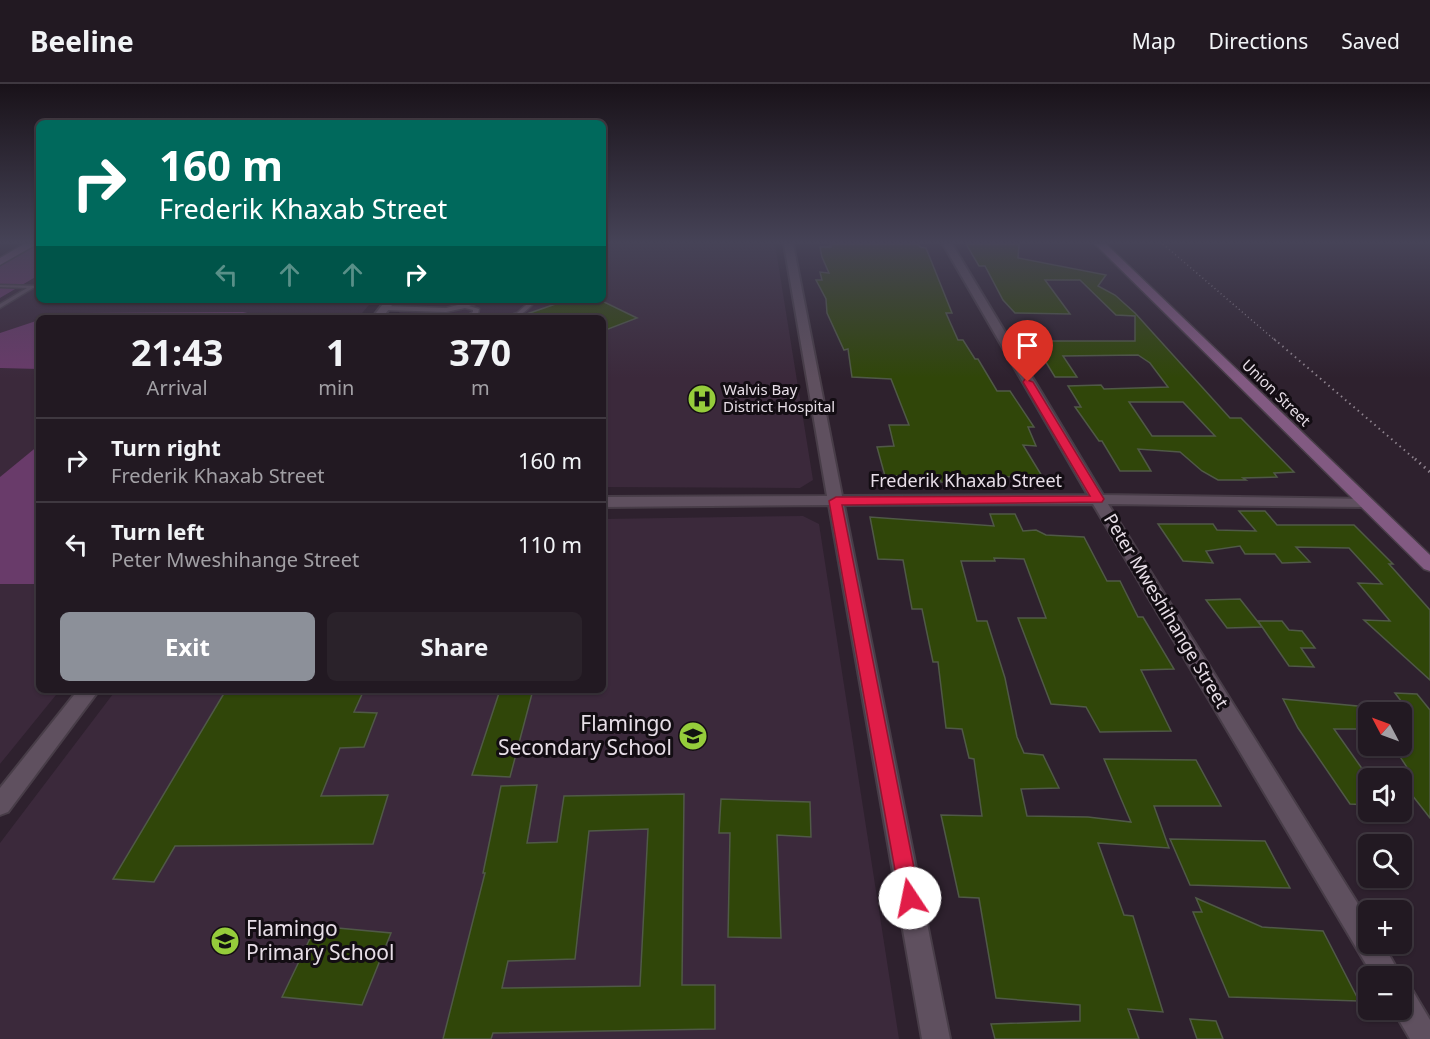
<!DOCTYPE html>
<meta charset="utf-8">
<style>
:root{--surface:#221922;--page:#2a222a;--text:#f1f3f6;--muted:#a2a0a5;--line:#3f3840;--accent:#8c9099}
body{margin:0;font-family:"Noto Sans",sans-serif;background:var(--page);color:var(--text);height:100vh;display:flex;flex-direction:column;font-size:22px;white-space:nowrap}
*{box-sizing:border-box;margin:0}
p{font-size:20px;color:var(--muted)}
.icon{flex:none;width:33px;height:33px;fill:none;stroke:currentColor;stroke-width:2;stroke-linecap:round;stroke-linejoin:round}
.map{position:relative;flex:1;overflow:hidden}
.drawer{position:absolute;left:36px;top:231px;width:570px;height:378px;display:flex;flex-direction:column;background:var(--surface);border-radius:9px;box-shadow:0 2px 4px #0004,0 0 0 2px var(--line)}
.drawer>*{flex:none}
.banner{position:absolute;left:36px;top:36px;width:570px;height:183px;border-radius:9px;box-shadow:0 2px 4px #0004,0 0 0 2px var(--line);background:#00695c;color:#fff;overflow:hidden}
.needle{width:39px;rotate:311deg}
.fabs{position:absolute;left:1358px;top:618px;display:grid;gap:12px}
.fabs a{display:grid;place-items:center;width:54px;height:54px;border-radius:9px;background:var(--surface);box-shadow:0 2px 4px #0004,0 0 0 2px var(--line);font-size:30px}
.pin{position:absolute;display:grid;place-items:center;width:51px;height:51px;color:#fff;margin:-62px -26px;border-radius:50% 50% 50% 0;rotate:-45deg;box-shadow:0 0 6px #0007}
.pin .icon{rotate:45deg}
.me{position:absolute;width:66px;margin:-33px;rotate:349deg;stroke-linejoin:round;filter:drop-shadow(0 0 4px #0008)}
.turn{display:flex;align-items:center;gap:21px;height:126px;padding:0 24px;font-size:27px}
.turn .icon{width:78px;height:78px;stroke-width:2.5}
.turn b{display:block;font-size:42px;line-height:51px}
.lanes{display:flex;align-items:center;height:57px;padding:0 24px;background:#0003;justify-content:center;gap:30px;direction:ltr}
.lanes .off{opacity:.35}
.eta{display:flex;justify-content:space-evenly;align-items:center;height:102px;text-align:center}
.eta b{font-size:36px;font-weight:700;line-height:42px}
.button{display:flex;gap:12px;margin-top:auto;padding:12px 24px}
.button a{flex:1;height:69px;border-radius:9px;background:var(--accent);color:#fff;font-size:24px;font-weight:700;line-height:69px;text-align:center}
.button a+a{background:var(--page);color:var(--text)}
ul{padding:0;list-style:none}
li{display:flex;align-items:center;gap:18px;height:84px;padding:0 24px;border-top:2px solid var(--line)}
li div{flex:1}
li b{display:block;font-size:22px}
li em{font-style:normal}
header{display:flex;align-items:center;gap:36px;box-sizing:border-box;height:84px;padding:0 30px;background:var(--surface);border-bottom:2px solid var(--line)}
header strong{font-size:28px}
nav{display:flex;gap:33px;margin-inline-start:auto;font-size:21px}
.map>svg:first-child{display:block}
</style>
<header>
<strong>Beeline</strong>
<nav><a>Map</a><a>Directions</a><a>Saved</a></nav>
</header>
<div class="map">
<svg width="1430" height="955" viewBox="0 0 1430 955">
<rect width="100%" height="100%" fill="#2e212e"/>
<g fill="#3b293b">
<path d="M603,160H775L813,396L800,404L603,403V234H395L409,216H603Z"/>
<path d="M39,191V216H373L358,234H39V606H60L0,680V214Z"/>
<path d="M803,432L819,440L899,955H0V759L116,606H603V435Z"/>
</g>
<g fill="#693b6a">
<path d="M37,160H39V191L0,214V181Z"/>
<path d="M243,228L268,234H48L76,229Z"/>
<path d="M39,236V285L0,284V249Z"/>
<path d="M39,361V500H0V393Z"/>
</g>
<g fill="#304609" stroke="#505947" stroke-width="1.5" fill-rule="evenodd">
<path d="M830,160H918L920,163L926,164L952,229H946L958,256H963L975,275H978L997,307H1010L1034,343H1028L1036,362L1023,361L1042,392L991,393L993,399L941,398L939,391L885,392L877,363L894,362L889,341H909L891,295L852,293L848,265L844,266L827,229L826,215L816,196H822L820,188L829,189L822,173L820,163H831Z"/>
<path d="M966,160H1019L1018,174L1106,191L1098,202L1115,211L1135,229L1230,334H1241L1294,388L1274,389L1277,393L1243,394L1246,396H1218L1202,387L1180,368L1138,365L1151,387H1120L1102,357H1099L1075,323H1081L1068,302L1101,301L1104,305L1168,303L1150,279L1138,271L1063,272L1077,293H1055L1033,257H1135V232L1116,231L1080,196H1045L1070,230L1015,229L1003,216L985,182H979ZM1129,318H1183L1215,352H1152Z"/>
<path d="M567,216H600L637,234L603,247V234H522L524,231Z"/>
<path d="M1239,427H1265L1277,441H1354L1393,480H1389L1430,526V596L1364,536L1390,537L1358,499L1382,500L1349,464L1296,463L1310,478L1282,479L1275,470H1245L1240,462L1206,467L1213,479L1183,477L1158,440H1213L1217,446L1256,447Z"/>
<path d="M990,430H1015L1023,447L1036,446L1046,451L1084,453L1107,497H1120L1138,533H1143L1174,585L1141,586L1171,647L1100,648L1086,623L1051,620L1018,534H1046L1024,475L994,474L995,477H961L977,537H987L1005,594L1017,653L1024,669L1043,671L1059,704L1021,705L1027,732L1088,733L1131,738L1104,675L1196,676L1221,722H1154L1169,764L1098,759L1124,831L1133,832L1163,928L1128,925L1139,955H995L991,940L1080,937V921L996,914L979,814L959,813L941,731L982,732L974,675L969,674L962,645L946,644L938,578H933L922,525H912L903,476L878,475L870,433L994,442Z"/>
<path d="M1240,515L1262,543L1227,544L1206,516Z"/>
<path d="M1258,537H1282L1289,546L1302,547L1315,564H1301L1314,583L1289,582Z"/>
<path d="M226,606H364L354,628L377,629L364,663L340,664L321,712L388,711L373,760L175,762L154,798L113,795Z"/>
<path d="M500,606H533L510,693L472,691Z"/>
<path d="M1395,609L1417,610L1430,626V734L1401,697V695L1412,691L1393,662H1401V625L1408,626Z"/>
<path d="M1283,615L1368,623V645H1334L1368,693V721L1350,720L1298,644Z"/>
<path d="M537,701L527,759L557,758L564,712L684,710L682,901H715V945L493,949L491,955H443L485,789H483L501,702ZM648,745L640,902L502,904L508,877L575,875L589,747Z"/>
<path d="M721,715L810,718L811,753L777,751L781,854L728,853L730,749H719Z"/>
<path d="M1170,755L1265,757L1290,804L1190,801Z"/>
<path d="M1196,814L1262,843L1323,847L1359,917L1229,913L1193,828H1202Z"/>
<path d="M316,842L391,849L362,921L282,913Z"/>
<path d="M1190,935L1216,937L1223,955H1197Z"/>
</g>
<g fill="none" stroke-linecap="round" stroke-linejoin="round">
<g stroke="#483d48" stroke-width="3">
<g id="lane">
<path d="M0,201L39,202V204H33L0,224V220L27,204L0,203Z"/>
<path d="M477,216H486L469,222L479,225L478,230L470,234H463L473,228V226L465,224L446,228L385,226L382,224L385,222L446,224Z"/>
<path d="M520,216H526L532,221C522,231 517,234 502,234L517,229L526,221Z"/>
<path d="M443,231L445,232V234H419L422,232Z"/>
</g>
</g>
<g stroke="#483d48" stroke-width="4">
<g id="street">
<path d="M784,160H793L842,412L1088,411L943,160H952L1103,411L1370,415L1373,418L1365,423L1108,420L1368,836V860H1383L1401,892V893L1373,892L1093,420L844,421L950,955H922L829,421L603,423V413L827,412Z"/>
<path d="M386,216H396L382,234H372Z"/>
<path d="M78,606H99L8,728L0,731V704Z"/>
<path d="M1401,901L1411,904L1430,936V955H1410L1393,926H1401Z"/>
</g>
</g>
<g stroke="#483d48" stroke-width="3">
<g id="secondary">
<path d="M24,160H37L0,181V174Z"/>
<path d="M1095,160H1106L1430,471V487L1424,485Z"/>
</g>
</g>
<path stroke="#8e838e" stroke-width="1.5" stroke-dasharray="1 3" stroke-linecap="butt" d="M1163,160L1276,257"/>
<path stroke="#8e838e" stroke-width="2" stroke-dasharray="1.5 4" stroke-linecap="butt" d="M1274,255L1416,376"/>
<path stroke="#8e838e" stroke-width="3" stroke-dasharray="1.5 4.5" stroke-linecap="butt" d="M1415,375L1430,388"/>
<use href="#lane" fill="#5f505f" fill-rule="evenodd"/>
<use href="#street" fill="#5f505f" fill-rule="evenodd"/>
<use href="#secondary" fill="#825a82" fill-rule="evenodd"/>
</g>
<linearGradient id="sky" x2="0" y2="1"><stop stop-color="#191219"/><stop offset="0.54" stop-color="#464357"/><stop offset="1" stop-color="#464357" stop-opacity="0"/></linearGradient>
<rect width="1430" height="294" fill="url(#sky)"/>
<path fill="#e11d48" stroke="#92132f" stroke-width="1.5" d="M1025,295L1033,298L1104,415L1102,418L842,421L920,814L917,822L910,824L903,822L900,814L829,417L836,413L1090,412L1023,298Z"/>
<defs>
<g id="hospital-disc" transform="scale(1.5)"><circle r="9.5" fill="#95cc3b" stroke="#130d13"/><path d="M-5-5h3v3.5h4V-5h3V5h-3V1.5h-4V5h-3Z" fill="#111"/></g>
<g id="school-disc" transform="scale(1.5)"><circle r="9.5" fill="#95cc3b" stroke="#130d13"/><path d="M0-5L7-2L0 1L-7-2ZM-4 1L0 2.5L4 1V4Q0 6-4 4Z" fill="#111"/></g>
</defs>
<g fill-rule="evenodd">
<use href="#hospital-disc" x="702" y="315"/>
<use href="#school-disc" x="693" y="652"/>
<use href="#school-disc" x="225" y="857"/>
</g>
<g text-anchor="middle" stroke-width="6" stroke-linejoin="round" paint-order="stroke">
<g font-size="15" fill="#e7dee7" stroke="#130d13" text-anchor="start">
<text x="723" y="311">Walvis Bay<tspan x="723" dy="17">District Hospital</tspan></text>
</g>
<g font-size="15" fill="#e7dee7" stroke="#130d13">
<text transform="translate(1276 309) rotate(44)" y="5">Union Street</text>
</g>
<g font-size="18" fill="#e7dee7" stroke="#130d13">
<text x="966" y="403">Frederik Khaxab Street</text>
<text transform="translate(1166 527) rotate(59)" y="6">Peter Mweshihange Street</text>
</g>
<g font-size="21" fill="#e7dee7" stroke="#130d13" text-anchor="end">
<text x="672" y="647">Flamingo<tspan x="672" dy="24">Secondary School</tspan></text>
<text x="246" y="852" text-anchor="start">Flamingo<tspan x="246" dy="24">Primary School</tspan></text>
</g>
</g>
</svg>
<div class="fabs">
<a><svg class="needle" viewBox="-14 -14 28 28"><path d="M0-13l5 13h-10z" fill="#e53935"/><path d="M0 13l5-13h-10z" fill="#a2a0a5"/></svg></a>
<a><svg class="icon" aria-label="sound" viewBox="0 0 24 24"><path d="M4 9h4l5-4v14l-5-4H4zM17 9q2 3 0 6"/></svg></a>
<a><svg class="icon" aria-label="search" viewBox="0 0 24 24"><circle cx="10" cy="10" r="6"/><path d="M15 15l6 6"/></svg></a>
<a>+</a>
<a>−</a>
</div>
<div class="pin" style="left:1028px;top:298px;background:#d93025"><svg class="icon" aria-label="arrive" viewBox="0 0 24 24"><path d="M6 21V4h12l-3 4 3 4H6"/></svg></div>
<svg class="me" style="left:910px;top:814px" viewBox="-20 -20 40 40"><circle r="19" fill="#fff"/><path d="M0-13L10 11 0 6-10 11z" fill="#e11d48"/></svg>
<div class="banner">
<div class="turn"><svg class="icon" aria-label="right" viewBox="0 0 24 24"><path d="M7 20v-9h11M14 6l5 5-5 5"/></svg><div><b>160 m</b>Frederik Khaxab Street</div></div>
<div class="lanes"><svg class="icon off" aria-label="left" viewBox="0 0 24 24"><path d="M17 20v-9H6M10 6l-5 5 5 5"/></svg><svg class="icon off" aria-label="ahead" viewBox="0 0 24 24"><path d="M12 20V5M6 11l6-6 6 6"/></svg><svg class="icon off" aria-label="ahead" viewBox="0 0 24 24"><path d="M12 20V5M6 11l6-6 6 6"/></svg><svg class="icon" aria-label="right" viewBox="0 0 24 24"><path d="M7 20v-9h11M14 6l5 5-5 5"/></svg></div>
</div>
<section class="drawer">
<div class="eta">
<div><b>21:43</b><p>Arrival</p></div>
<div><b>1</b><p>min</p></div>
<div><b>370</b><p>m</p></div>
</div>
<ul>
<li><svg class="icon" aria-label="right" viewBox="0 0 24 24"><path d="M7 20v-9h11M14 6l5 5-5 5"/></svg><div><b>Turn right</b><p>Frederik Khaxab Street</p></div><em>160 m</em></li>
<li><svg class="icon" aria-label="left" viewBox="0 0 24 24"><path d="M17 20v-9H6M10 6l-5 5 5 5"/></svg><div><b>Turn left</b><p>Peter Mweshihange Street</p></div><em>110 m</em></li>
</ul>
<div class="button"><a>Exit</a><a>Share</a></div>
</section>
</div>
